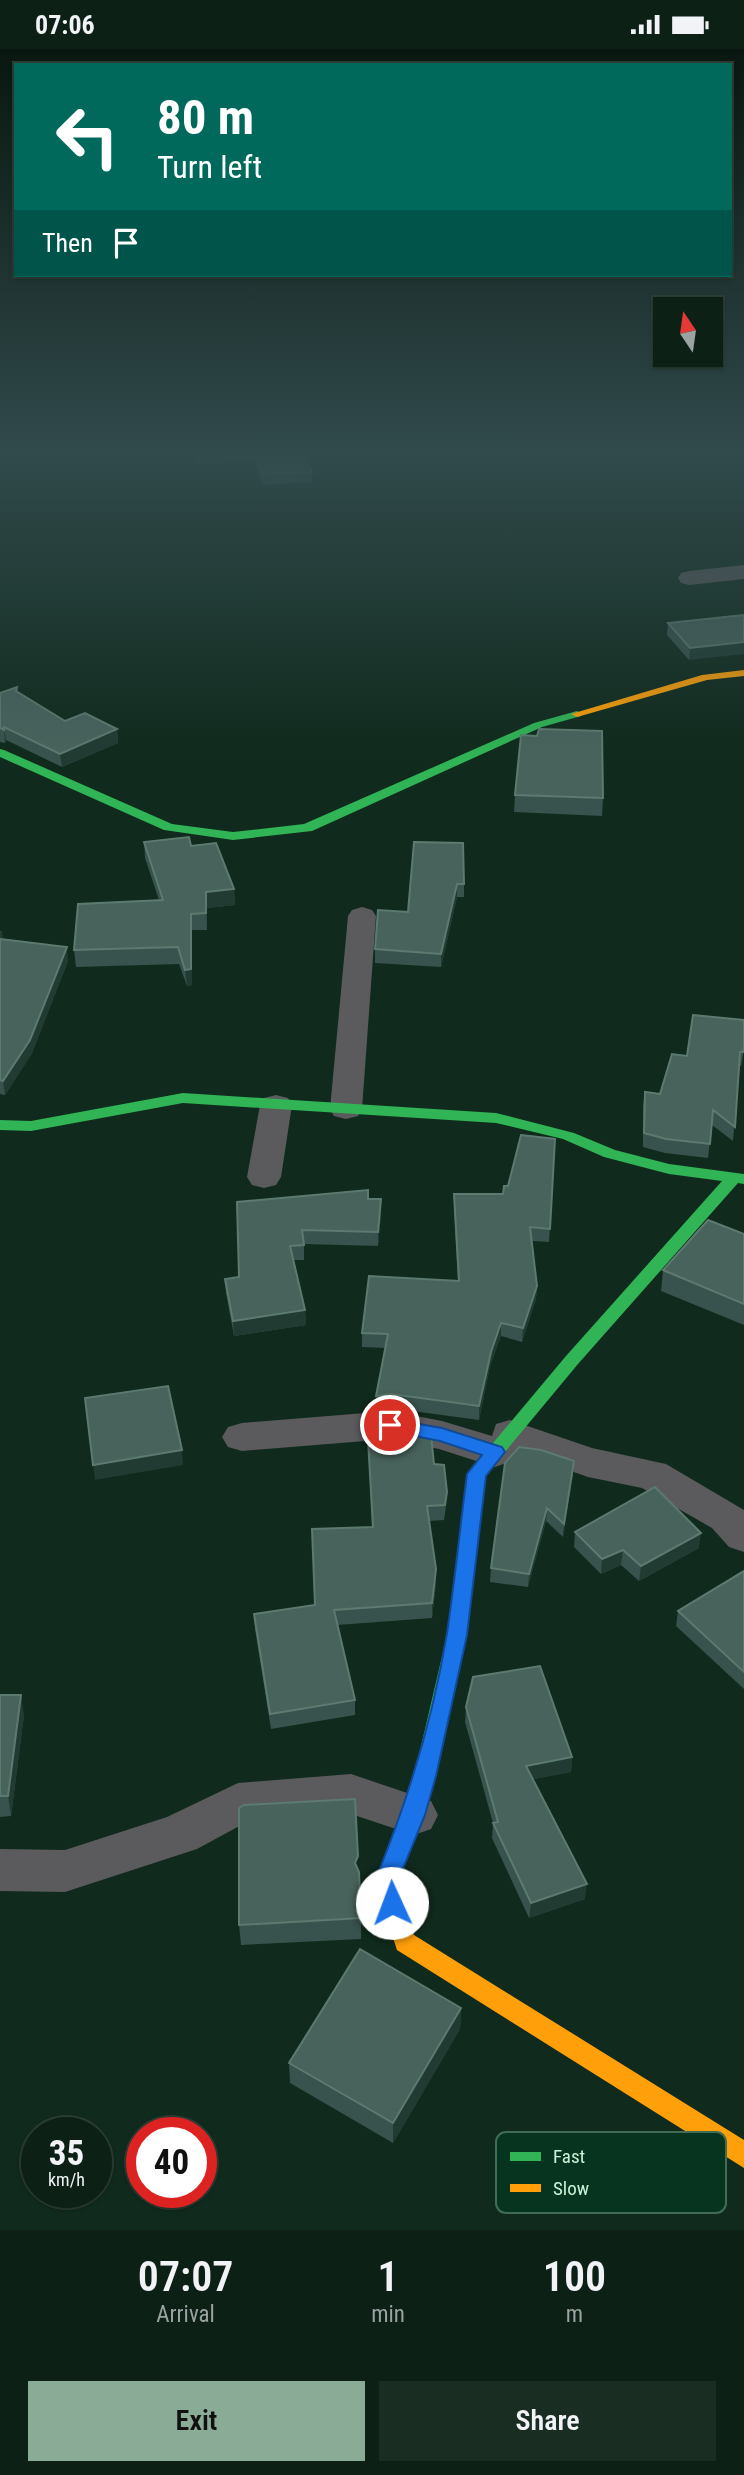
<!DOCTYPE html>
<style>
:root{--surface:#0c2016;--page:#1a2d23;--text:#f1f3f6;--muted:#9aa3a1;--line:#2c3e35;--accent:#8aac97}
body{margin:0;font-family:"Roboto Condensed",sans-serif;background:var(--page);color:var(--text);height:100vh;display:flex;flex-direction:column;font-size:26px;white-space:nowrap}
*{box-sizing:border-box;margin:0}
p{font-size:23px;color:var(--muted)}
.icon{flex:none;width:38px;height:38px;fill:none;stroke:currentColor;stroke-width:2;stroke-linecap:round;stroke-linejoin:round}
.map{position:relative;height:2181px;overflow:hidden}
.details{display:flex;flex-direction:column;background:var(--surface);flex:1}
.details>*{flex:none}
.hud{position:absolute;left:14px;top:14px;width:718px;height:214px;border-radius:0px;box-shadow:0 2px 5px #0004,0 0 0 2px var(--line);background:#00695c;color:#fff;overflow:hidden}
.needle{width:46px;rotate:347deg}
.controls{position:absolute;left:653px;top:248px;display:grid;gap:14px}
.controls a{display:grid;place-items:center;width:70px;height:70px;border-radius:0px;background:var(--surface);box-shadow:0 2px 5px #0004,0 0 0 2px var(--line);font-size:35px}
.speed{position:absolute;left:21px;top:2068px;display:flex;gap:14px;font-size:35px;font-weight:700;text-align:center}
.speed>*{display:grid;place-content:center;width:91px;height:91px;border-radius:50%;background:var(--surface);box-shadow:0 2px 5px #0004,0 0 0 2px var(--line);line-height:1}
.speed small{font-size:18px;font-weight:400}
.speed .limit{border:10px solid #d22;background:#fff;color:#111}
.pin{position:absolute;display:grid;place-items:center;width:60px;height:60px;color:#fff;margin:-30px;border:4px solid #fff;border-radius:50%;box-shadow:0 2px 7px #0007}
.me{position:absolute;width:77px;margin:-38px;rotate:358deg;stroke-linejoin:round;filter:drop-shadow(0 0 5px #0008)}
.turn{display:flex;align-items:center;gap:24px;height:147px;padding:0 28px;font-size:32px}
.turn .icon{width:91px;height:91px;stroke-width:2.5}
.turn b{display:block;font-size:49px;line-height:60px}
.then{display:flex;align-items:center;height:66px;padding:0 28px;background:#0003;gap:14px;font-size:26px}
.eta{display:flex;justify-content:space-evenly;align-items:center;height:119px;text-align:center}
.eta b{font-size:42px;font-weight:600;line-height:49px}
.action{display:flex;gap:14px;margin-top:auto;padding:14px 28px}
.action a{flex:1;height:80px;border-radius:0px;background:var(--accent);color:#111;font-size:28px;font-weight:600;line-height:80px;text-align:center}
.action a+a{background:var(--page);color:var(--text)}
.status{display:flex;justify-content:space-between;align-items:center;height:49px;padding:0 35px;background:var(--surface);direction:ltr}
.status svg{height:19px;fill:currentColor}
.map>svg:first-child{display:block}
</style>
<div class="status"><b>07:06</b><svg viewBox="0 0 49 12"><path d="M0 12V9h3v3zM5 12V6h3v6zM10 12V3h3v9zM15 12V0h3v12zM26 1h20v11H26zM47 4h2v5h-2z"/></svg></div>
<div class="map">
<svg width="744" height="2181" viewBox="0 0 744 2181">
<rect width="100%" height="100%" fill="#102a1d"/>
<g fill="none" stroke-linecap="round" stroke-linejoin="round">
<g fill="#5b5a5d" fill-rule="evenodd">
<path d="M744,516V530L689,536L681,534L678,529L681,524L689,522Z"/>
<path d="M362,858L372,861L376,867L362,1060L358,1067L346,1070L334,1067L330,1060L348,867L352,861Z"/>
<path d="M276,1046L288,1049L292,1056L281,1128L276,1136L264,1139L252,1136L247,1128L260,1056L264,1049Z"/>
<path d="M390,1362L442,1372L492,1387L496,1375L510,1371L592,1399L666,1415L744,1461V1503L729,1498L712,1479L642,1439L588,1428L514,1402L509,1413L495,1418L439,1400L390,1390L242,1402L228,1398L222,1388L228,1378L242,1374Z"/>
<path d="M351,1725L431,1752L438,1766L431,1780L414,1786L351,1765L245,1774L197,1800L65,1843L0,1842V1800L65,1801L167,1768L238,1734Z"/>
</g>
<g fill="#30b455" fill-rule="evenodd">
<path d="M577,662L583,665L581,667L542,678L312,782L233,791L164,781L0,708V700L4,701L172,775L233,783L304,775L534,674Z"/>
<path d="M183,1044L496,1064L574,1084L615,1101L669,1115L744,1125V1135L738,1134L578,1315L485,1427L467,1586L436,1727L425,1766L407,1809L399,1812L391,1809L388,1802L403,1766L414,1727L447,1586L467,1425L566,1307L722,1132L669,1125L604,1108L563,1090L496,1074L183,1054L31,1082L0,1081V1071L31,1072Z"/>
</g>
<g fill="#ff9f0a" fill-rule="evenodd">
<path d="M744,621V627L707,631L577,668L571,665L702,626Z"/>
<path d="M399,1792L407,1795L410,1802L397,1834L414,1886L744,2091V2119L397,1901L375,1834L391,1795Z"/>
</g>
</g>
<g fill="#38524d">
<path d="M190,401H317V405L304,406L312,423V433L263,436L253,411L195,415Z"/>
<path d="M744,566L689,611L667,586L668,574Z"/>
<path d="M17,638L18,643L65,672L117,680L118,694L62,718L6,691L5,694L0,693V644Z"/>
<path d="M515,746L603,749L602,767L514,763Z"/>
<path d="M144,793L191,797L234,840L235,856L207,859V881H192V936L187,937L179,915L76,918L74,901L159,851L145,809Z"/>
<path d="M414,793L464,835V848H457L441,918L375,914V900L408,863Z"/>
<path d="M0,881L3,890L68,912L32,1004L5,1046L0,1045Z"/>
<path d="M744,1000L741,1017H739L733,1092L712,1076L708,1109L665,1104L643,1098V1057L645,1043L660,1045L687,1007Z"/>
<path d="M555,1090L549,1193L532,1192L537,1237L536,1250L522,1293L501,1287L490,1317L479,1371L390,1359L376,1360V1347L386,1299L362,1298V1284L458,1232L454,1159V1145H503L508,1137Z"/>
<path d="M368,1141V1150L381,1165L378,1197L304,1195V1211H294L305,1261L306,1276L234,1287L226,1244L225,1230L239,1228L237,1153Z"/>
<path d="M744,1185V1276L661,1242L663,1221Z"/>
<path d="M368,1390L434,1415L446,1458L444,1471L429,1472L436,1520V1535L432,1569L337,1576L355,1651V1666L271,1680L255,1580L254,1565L315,1556L372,1478Z"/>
<path d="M574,1412L563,1488L546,1472L528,1538L490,1533L491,1519Z"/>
<path d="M575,1483L699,1499L639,1532L621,1516L601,1525L574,1498Z"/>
<path d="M744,1522V1640L676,1577L678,1562Z"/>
<path d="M0,1646L24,1666L11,1767L0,1768Z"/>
<path d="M466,1658L572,1708L571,1723L533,1730L585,1850L529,1869L492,1789L493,1774L465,1673Z"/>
<path d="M361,1869V1890L241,1896L239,1876Z"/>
<path d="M461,1959L460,1980L393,2094L290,2034L289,2014Z"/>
</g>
<g fill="#213b33">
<path d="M300,401H317V405L300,407Z"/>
<path d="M744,593V605L689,611L690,599Z"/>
<path d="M4,678L6,691L5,694L4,681Z"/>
<path d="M117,680L118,694L62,718L60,705Z"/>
<path d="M457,835V848L441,918V905Z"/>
<path d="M234,840L235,856L207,859V881L206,843Z"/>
<path d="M191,865L192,881V936L187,937L185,921Z"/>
<path d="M2,881L4,894L0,902V885Z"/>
<path d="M67,898L68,912L32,1004L5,1046L3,1032Z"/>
<path d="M381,1150V1165L378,1197V1183Z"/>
<path d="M537,1237L536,1250L522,1293L523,1279Z"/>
<path d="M305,1261L306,1276L234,1287L233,1272Z"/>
<path d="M501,1274V1287L490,1317L479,1371V1357L491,1303Z"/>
<path d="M182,1401L183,1416L95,1431L93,1416Z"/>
<path d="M574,1412L573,1426L563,1488L564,1475Z"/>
<path d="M547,1459L546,1472L528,1538L529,1525Z"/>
<path d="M701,1484L699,1499L639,1532L641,1517Z"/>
<path d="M623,1501L621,1516L601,1525L602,1510Z"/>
<path d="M436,1520V1535L432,1569V1554Z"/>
<path d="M21,1646L24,1666L11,1767L8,1747Z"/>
<path d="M572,1708L571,1723L525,1732L526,1717Z"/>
<path d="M587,1835L585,1850L529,1869L531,1854Z"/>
<path d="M461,1959L460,1980L393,2094V2074Z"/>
</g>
<g fill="#48635c" stroke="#5c7a6f" stroke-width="2">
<path d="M193,401H251L195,405Z"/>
<path d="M253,401H302L312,423L263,425Z"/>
<path d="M744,566V593L690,599L668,574Z"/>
<path d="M17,638L16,642L65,672L85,664L117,680L60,705L4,678V681L0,679V644Z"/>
<path d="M539,680L602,682L603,749L515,746L521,686L537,687Z"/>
<path d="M189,788L191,797L216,794L234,840L206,843V864L191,865V920L185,921L178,898L74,901L78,855L163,851L144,793Z"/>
<path d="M414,793L463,794L464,835H457L441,905L375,900L378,861L408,863Z"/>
<path d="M0,890L67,898L30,991L3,1032L0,1031Z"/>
<path d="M693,966L744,971V998L743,1003H740L735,1078L713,1061L710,1095L666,1090L644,1084L645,1043L660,1045L672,1005L687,1007Z"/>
<path d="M521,1086L555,1090L550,1180L530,1178L537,1237L523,1279L501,1274L491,1303L479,1357L391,1345L376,1347L388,1285L362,1284L369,1227L459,1232L454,1145H503L504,1137H508Z"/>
<path d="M368,1141V1150H381L378,1183L302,1181L304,1196L290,1197L305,1261L233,1272L225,1230L239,1228L237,1153Z"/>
<path d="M708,1171L744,1185V1255L663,1221Z"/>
<path d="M168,1337L182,1401L93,1416L85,1349Z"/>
<path d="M390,1378L431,1386L434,1415L444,1416L447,1443L445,1456L427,1457L436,1520L432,1554L334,1561L355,1651L270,1665L254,1565L315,1556L312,1480L373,1478L368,1390L370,1379Z"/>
<path d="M519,1398L541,1401L574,1412L564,1475L547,1459L529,1525L491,1519L505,1414Z"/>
<path d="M655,1438L701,1484L641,1517L623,1501L602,1510L575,1483Z"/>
<path d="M744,1522V1623L678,1562Z"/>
<path d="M540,1617L572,1708L526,1717L587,1835L531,1854L493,1774L498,1773L466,1658L473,1628Z"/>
<path d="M0,1646H21L8,1747H0Z"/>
<path d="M355,1750L358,1807L355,1814L359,1823L361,1869L239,1876V1759L244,1756Z"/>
<path d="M360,1900L461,1959L393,2074L289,2014Z"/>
</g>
<linearGradient id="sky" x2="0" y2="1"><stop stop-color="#091710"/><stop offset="0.57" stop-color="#314a4c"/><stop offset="1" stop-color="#314a4c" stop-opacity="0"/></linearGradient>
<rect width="744" height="707" fill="url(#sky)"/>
<path fill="#1a73e8" stroke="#114b97" stroke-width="2" d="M390,1370L442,1379L502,1398L505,1403L486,1427L467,1586L436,1727L425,1766L397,1834L404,1854L401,1861L392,1864L384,1861L374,1834C407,1754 433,1670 447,1584C455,1531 460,1478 467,1425L482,1406L440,1392L383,1381L381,1376L383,1372Z"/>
<rect x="496" y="2083" width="230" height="81" rx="10" fill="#06341e" stroke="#416d56" stroke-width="2"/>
<rect x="510" y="2103" width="31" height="9" fill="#30b455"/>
<rect x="510" y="2135" width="31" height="8" fill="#ff9f0a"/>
<g font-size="19" fill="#cbf2d9">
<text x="553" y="2114">Fast</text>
<text x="553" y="2146">Slow</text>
</g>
</svg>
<div class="controls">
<a><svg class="needle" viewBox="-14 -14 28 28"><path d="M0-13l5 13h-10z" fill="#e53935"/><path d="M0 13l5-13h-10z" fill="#9aa3a1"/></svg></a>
</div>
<div class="speed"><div>35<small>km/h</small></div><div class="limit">40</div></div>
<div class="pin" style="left:390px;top:1376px;background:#d93025"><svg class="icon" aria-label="arrive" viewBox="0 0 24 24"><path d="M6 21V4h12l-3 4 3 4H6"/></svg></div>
<svg class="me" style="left:392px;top:1854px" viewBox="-20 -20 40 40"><circle r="19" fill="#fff"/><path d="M0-13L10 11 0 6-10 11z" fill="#1a73e8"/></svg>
<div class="hud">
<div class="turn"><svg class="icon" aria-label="left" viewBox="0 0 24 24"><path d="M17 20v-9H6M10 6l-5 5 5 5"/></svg><div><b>80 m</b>Turn left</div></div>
<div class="then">Then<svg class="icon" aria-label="arrive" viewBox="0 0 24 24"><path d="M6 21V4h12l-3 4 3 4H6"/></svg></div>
</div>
</div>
<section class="details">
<div class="eta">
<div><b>07:07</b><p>Arrival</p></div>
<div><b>1</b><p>min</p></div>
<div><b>100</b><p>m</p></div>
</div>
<div class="action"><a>Exit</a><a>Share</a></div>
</section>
